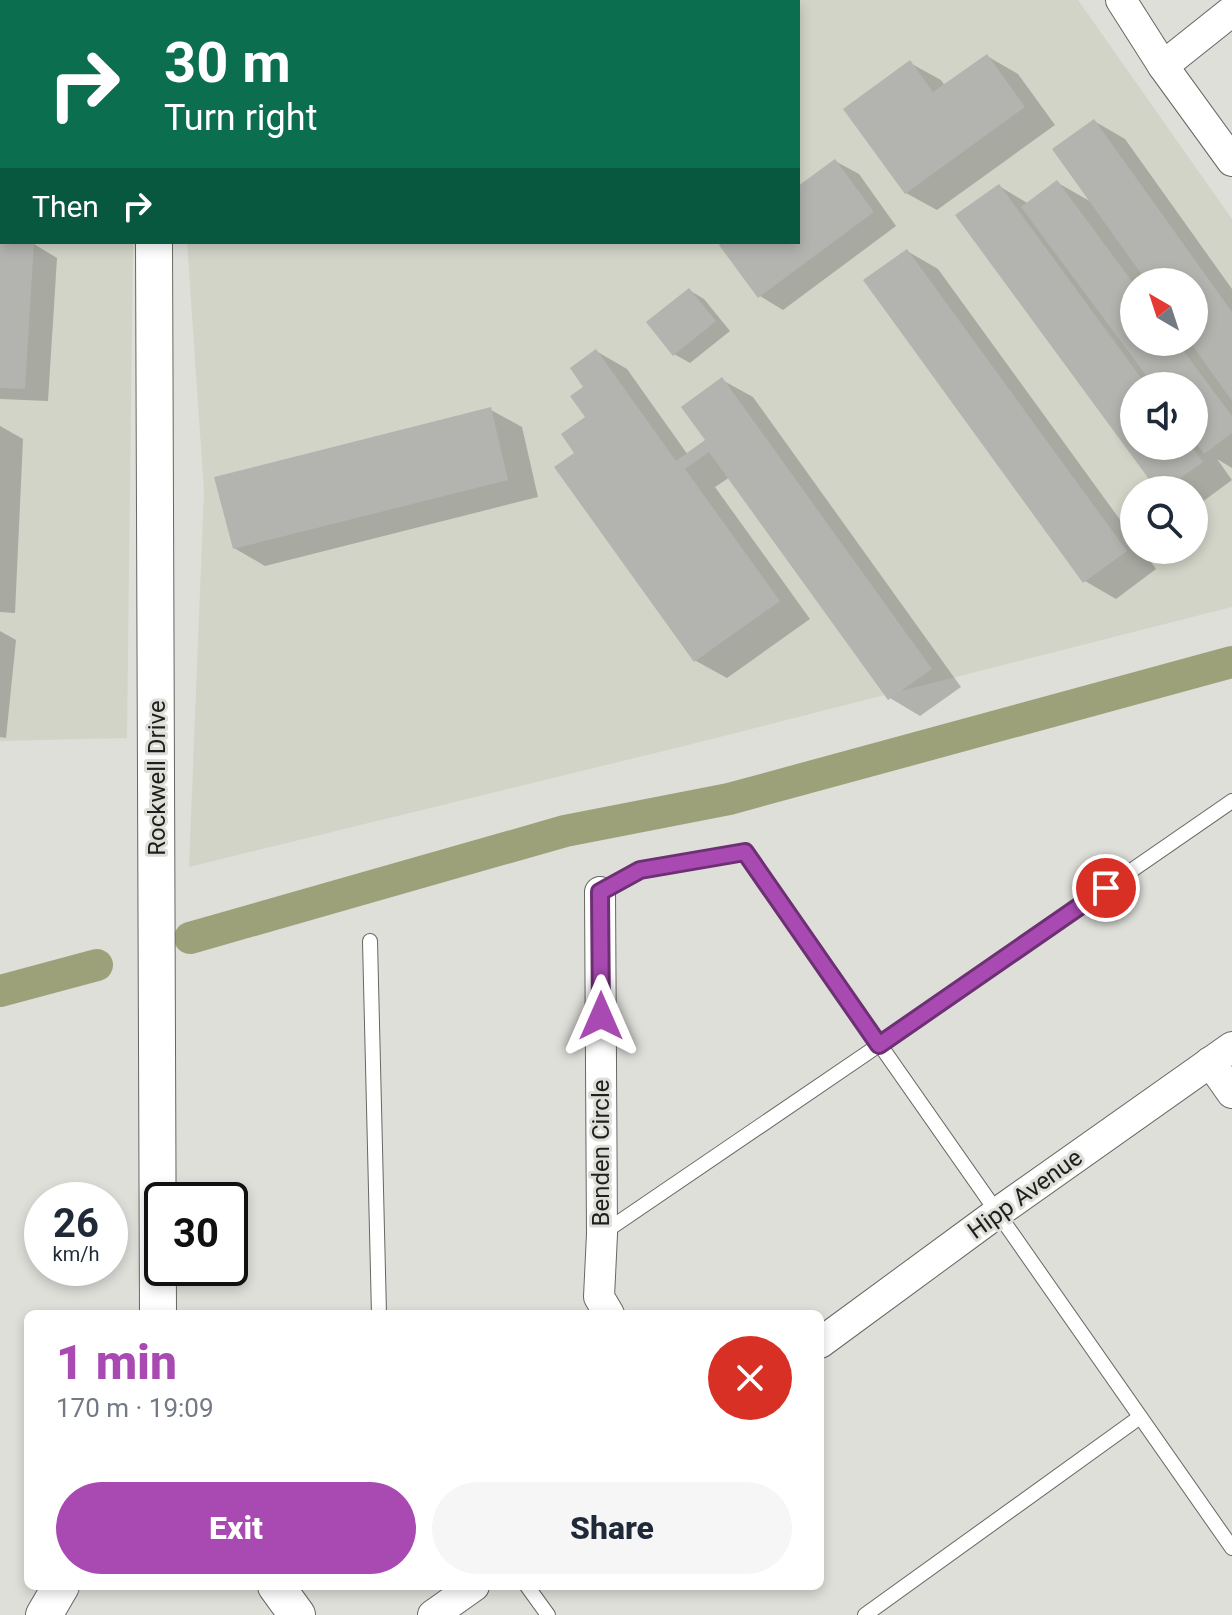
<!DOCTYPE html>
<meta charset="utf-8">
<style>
:root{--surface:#fff;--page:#f6f6f7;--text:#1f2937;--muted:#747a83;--accent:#a94ab2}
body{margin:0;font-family:Roboto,sans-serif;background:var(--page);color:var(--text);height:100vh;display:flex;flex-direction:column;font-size:30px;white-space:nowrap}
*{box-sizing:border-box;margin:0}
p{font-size:26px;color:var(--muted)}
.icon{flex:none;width:44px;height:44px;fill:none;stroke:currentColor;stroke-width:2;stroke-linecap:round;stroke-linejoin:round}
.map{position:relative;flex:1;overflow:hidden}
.sheet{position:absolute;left:24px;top:1310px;width:800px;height:280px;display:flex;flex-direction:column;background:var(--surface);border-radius:12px;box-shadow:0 4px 12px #0003}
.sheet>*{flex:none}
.hud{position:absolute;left:0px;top:0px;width:800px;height:244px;box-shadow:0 4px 12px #0003;background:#0b6e4f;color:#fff;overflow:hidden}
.needle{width:52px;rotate:321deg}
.tools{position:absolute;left:1120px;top:268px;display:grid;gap:16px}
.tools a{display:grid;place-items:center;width:88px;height:88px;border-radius:50%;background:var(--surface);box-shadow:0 4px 12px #0003;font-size:40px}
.speed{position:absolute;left:24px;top:1182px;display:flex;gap:16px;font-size:40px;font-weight:700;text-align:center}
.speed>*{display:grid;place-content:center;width:104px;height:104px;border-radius:50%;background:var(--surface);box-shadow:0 4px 12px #0003;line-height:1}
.speed small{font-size:20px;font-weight:400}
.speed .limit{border:4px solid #111;border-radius:12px;background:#fff;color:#111}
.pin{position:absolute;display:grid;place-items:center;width:68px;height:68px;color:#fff;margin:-34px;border:4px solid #fff;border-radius:50%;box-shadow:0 2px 8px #0007}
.me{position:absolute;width:88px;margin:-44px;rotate:0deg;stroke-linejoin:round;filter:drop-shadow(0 0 6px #0008)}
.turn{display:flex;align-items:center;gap:28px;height:168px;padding:0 32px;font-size:36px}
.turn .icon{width:104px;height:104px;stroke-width:2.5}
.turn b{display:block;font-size:56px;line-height:68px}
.then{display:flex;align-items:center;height:76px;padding:0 32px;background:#0003;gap:16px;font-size:30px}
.round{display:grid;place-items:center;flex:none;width:84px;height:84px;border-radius:42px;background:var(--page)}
.head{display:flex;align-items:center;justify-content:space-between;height:136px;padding:0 32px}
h1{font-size:48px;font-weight:800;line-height:60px;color:var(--accent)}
.primary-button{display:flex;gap:16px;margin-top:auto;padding:16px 32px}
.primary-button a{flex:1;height:92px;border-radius:48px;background:var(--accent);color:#fff;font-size:32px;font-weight:800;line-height:92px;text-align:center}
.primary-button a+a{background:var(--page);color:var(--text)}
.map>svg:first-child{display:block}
</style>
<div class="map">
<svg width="1232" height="1615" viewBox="0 0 1232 1615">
<rect width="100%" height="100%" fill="#dedfd9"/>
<g fill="#d2d4c8" fill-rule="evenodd">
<path d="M760,0H1078L1232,219V607L688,745L189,867L204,491L187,242H798V2H753ZM1134,282H1194V342H1134ZM1134,386H1194V446H1134ZM1134,490H1194V550H1134Z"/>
<path d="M0,210H2V242H133L127,738L0,741Z"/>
</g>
<g fill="#0003" fill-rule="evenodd">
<path d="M0,24L2,25V104L0,103Z"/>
<path d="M987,56L1018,74L1055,125L937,210L906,193L910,63L941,80L945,86Z"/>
<path d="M1094,121L1125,139L1232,289V468L1217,459L1232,480L1194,508V490H1160L958,216L999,186L1029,204L1058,183L1093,203ZM1134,282H1194V342H1134ZM1134,386H1194V446H1134Z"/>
<path d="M835,161L859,174L896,226L783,310L760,296L726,242H798V189Z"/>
<path d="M0,242L34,244L57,258L48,401L0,399Z"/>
<path d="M907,251L938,269L1134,539V550H1142L1156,569L1116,599L1085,581Z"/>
<path d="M689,290L704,299L730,331L690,363L674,354Z"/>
<path d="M596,351L627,369L688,455L708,441L722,380L753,397L961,687L920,716L890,698L730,477L715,487L810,619L727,678L696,661L577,454L588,417L586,387Z"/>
<path d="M491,410L522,427L538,497L265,566L234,548Z"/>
<path d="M0,426L23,439L15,613L0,612Z"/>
<path d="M0,631L16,640L6,738L0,737Z"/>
</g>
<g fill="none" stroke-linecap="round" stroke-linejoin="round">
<g stroke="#9ca179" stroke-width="32">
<path d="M190,938L565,831L729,799L1232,662"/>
<path d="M0,991L97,965"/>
</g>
</g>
<g fill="#b3b4af">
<path d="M987,54L1025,107L905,194L843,109L910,60L933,92Z"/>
<path d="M1094,119L1232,312V401L1190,342H1194V282H1147L1052,149Z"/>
<path d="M835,159L874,212L758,298L719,245L723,242H798V186Z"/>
<path d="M1057,180L1134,284V342H1177L1232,416V433L1204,454L1194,440V386H1154L1021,207Z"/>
<path d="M999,184L1147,386H1134V446H1191L1203,462L1164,490H1157L955,215Z"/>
<path d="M0,242H34L25,389L0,388Z"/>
<path d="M907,249L1127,551L1083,583L863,280Z"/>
<path d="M689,288L716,321L673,356L646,322Z"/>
<path d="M596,349L676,461L705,440L681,407L722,377L932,669L888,700L709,452L685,469L780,601L694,662L554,467L574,453L561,434L585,417L570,396L583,387L570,368Z"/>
<path d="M491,407L508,480L233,549L214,477Z"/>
</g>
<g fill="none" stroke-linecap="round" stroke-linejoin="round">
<g stroke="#676763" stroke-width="16">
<g id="service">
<path d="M600,892L640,870L745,852L1232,1548"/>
<path d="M370,941L379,1314"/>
<path d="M603,1233L879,1045L1232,801"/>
<path d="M527,1586L548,1615"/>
<path d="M865,1615L1140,1417"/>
</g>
</g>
<g stroke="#676763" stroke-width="32">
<g id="minor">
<path d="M1121,0L1163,66L1232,161"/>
<path d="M669,2L676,0"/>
<path d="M1163,66L1232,11"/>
<path d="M0,193L2,192"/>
<path d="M600,892L602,1234L599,1297L609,1314"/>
<path d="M1210,1062L1232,1093"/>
<path d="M820,1343L997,1213L1232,1047"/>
<path d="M433,1615L474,1586"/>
</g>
</g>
<g stroke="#676763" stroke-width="38">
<g id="tertiary">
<path d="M170,2L171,0"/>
<path d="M154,242L158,1314"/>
<path d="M276,1586L297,1615"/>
<path d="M44,1615L61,1586"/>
</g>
</g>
<use href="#service" stroke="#fff" stroke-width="14"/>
<use href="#minor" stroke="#fff" stroke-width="30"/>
<use href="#tertiary" stroke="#fff" stroke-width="36"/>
</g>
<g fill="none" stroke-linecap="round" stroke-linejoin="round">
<g stroke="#6e3074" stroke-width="20">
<path id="route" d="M601,1016L600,892L640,870L745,852L879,1045L1106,888"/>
</g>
<use href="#route" stroke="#a94ab2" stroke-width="14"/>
</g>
<g text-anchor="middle" stroke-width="6" stroke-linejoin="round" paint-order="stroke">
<g font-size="24" fill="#1e1e1c" stroke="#dedfd9">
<text transform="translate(157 778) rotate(-90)" y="8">Rockwell Drive</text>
<text transform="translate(601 1153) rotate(-90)" y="8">Benden Circle</text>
<text transform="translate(1025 1194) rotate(-36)" y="8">Hipp Avenue</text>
</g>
</g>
</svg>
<div class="tools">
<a><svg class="needle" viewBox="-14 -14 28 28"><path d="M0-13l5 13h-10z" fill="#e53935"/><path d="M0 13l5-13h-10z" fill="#747a83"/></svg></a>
<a><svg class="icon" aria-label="sound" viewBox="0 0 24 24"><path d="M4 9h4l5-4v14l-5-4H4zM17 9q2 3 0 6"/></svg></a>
<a><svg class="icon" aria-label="search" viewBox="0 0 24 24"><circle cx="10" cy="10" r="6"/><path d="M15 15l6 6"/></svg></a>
</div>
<div class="speed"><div>26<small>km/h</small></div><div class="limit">30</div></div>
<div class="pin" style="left:1106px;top:888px;background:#d93025"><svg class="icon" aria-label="arrive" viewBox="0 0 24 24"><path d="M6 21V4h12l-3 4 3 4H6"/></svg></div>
<svg class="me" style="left:601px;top:1016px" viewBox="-20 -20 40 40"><path d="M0-17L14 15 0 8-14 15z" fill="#a94ab2" stroke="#fff" stroke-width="4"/></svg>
<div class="hud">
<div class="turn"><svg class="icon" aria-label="right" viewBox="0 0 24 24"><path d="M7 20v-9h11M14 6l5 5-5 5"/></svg><div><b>30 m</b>Turn right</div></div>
<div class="then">Then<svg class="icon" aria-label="right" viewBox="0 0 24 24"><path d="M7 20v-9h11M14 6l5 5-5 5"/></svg></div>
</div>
<section class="sheet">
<div class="head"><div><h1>1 min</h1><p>170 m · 19:09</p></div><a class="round" style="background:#d93025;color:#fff"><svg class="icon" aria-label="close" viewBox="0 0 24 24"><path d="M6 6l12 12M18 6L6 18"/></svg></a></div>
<div class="primary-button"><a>Exit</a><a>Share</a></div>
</section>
</div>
